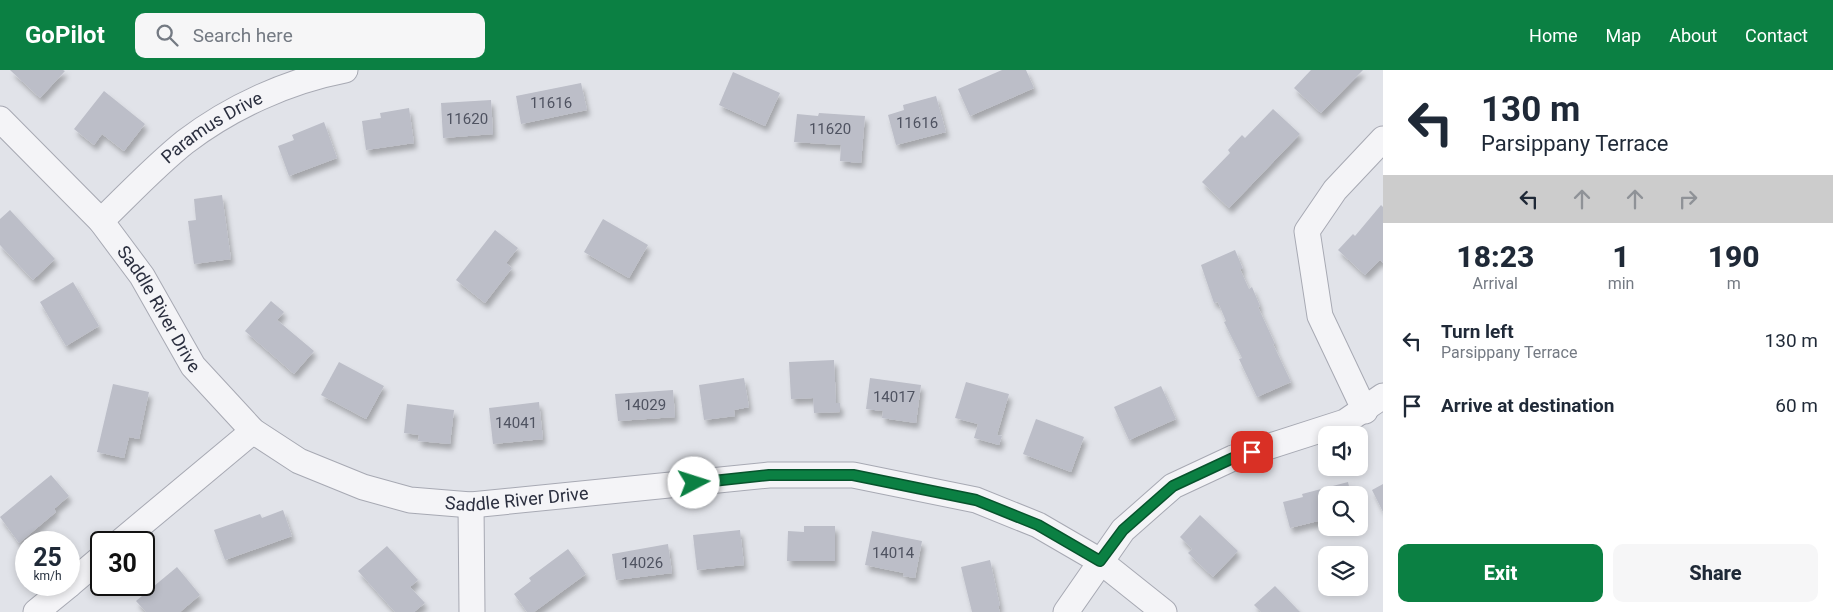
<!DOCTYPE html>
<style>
:root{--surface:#fff;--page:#f6f6f7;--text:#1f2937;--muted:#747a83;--accent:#0b8043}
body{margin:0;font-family:Roboto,sans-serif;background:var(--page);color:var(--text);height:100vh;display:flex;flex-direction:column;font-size:19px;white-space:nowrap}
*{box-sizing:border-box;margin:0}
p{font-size:16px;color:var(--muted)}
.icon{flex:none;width:28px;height:28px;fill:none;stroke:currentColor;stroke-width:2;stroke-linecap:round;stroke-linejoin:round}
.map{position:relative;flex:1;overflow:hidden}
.details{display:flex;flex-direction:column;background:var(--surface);width:450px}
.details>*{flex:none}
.banner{background:#fff;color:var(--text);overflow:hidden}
.tools{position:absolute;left:1318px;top:356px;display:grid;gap:10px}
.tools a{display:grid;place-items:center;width:50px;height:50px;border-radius:10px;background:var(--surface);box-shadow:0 2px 8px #0003;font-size:25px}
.speed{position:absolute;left:15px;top:461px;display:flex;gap:10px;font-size:25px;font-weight:700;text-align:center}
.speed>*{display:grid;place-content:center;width:65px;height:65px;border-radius:50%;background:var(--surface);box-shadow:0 2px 8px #0003;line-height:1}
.speed small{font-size:12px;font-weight:400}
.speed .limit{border:2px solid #111;border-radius:8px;background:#fff;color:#111}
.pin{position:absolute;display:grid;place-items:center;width:42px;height:42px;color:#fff;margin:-21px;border-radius:10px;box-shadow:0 2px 8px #0006}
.me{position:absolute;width:55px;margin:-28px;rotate:85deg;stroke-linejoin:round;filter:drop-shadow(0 0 4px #0008)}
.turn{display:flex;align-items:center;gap:18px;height:105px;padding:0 15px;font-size:22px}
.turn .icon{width:65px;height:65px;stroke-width:2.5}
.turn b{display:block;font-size:35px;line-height:42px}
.lanes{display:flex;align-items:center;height:48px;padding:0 15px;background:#0003;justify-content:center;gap:25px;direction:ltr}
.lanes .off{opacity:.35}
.eta{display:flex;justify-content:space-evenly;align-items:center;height:85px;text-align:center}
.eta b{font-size:30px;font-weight:800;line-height:35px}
.action{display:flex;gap:10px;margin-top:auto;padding:10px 15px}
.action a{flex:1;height:58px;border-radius:10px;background:var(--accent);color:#fff;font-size:20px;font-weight:800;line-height:58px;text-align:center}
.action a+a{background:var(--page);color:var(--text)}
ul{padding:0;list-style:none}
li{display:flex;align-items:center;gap:15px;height:65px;padding:0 15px}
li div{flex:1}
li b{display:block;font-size:19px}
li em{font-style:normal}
header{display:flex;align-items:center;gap:30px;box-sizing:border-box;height:70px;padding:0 25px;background:var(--accent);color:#fff}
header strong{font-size:24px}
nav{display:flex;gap:28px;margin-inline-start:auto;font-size:18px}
.search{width:350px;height:45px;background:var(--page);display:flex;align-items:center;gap:12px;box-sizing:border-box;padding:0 18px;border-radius:10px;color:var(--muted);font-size:19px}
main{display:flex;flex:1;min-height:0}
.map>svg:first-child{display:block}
</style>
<header>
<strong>GoPilot</strong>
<div class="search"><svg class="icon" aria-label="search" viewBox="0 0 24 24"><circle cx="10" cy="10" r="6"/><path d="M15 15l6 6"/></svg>Search here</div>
<nav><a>Home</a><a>Map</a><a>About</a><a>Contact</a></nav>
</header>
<main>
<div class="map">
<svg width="1383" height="542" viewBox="0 0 1383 542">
<defs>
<filter id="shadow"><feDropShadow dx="3" dy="5.5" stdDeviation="2.5" flood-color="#0004"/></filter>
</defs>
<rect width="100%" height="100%" fill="#e1e3e9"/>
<g fill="#bcbec8" filter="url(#shadow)">
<path d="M10,0H63L65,1L40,28Z"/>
<path d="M1002,0H1026L1034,18L970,46L958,19Z"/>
<path d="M1311,0H1363L1321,43L1294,18Z"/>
<path d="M733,2L780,23L765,56L719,35Z"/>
<path d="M581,13L587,40L521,54L516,26Z"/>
<path d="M104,21L145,54L124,81L102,64L94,75L74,59Z"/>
<path d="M936,26L946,62L896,75L888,45L904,40L903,35Z"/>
<path d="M491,30L493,64L443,68L441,33Z"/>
<path d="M409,38L414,73L366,80L362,51L381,48L380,43Z"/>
<path d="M1273,39L1300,64L1229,138L1202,112L1230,83L1228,80L1242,65L1245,68Z"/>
<path d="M819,43L865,46L861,93L840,91L841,75L794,72L797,44L818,46Z"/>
<path d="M324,52L337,88L289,106L278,76L294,70L292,65Z"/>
<path d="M222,125L231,189L194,194L188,151L196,150L194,129Z"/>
<path d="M1381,135L1383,137V193L1380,190L1365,205L1338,180L1353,164L1355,166Z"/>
<path d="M10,140L55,189L33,210L0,175V149Z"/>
<path d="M603,149L648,175L629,208L584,182Z"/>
<path d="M495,160L518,178L506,193L512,198L485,233L456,210Z"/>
<path d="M1235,180L1243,199H1240L1249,219L1252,217L1260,236L1258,237L1275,274H1273L1291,312L1257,327L1239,289L1242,288L1224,252L1226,251L1218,232L1214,233L1201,195Z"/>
<path d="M73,212L99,256L66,276L40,232Z"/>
<path d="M271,231L284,242L277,250L314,281L294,304L245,261Z"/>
<path d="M834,290L836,333H840V342L814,343L813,328L791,329L789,292Z"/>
<path d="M339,292L384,316L366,349L321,325Z"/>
<path d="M744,308L749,337L734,340L735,346L704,350L699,315Z"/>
<path d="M870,308L921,315L916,353L882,348L883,341L866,339Z"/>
<path d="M966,312L1009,324L997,365L1002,366L999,375L974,368L978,354L955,348Z"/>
<path d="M113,314L149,322L139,369L129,367L124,388L97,382Z"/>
<path d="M1161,316L1176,349L1129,370L1114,337Z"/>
<path d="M673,320L675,347L618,351L615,324Z"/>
<path d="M539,332L543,369L493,374L489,338Z"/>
<path d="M407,334L454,340L450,374L418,371L419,365L404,363Z"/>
<path d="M1036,349L1084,367L1071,402L1023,384Z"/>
<path d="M51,405L69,426L54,439L56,442L19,473L0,447Z"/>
<path d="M1348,412L1351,425H1326V449L1290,458L1283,432L1303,427L1302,424Z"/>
<path d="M1383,414V442L1372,420Z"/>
<path d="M283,440L292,466L225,490L214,460L260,444L262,448Z"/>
<path d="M1200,445L1238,481L1213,507L1188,483L1192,479L1180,467Z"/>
<path d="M804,456H835V491H787L788,461L804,462Z"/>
<path d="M740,460L744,495L697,500L693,465Z"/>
<path d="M872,461L922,471L915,508L903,506L904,503L865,495Z"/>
<path d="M668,474L672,503L616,510L612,484Z"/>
<path d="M387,476L418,510L410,517L425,533L414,542H395L358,501Z"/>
<path d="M568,479L586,504L534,542H527L514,524L531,511L529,508Z"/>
<path d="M990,490L1000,536H998L1000,542H972L961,497Z"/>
<path d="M177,497L200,525L180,542H146L136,531Z"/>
<path d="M1275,516L1300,542H1261L1254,535Z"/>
</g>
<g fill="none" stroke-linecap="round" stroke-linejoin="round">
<g stroke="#a7a9b3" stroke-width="27">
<g id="street">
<path id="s1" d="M0,49L101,151L142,206L193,296L253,361L299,391L363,417L410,430L471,435L769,405H853L976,430L1038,455L1100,491L1164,542"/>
<path id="s2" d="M101,151C128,125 155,96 185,72C231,37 288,11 345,0"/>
<path d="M1365,341L1320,246L1307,161L1335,120L1383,69"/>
<path d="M471,435L472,542"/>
<path d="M120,472L253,361"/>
<path d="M69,515L101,488"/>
<path d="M36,542L69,515"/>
<path d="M1066,542L1123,460L1173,416L1233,388L1345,352L1383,326"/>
</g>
</g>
<use href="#street" stroke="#f4f4f7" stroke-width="25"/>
</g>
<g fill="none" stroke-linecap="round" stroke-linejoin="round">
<g stroke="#07532c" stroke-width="12">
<path id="route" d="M694,413L769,405H853L976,430L1038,455L1100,491L1123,460L1173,416L1233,388L1252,382"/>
</g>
<use href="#route" stroke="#0b8043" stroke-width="9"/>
</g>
<g text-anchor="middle" stroke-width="4" stroke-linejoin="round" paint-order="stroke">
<g font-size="15" fill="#4f5361">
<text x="551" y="38">11616</text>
<text x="467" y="54">11620</text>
<text x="917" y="58">11616</text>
<text x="830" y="64">11620</text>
<text x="894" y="332">14017</text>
<text x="645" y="340">14029</text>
<text x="516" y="358">14041</text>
<text x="893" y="488">14014</text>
<text x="642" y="498">14026</text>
</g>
<g font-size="18" fill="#2b2f3f" stroke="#f1f2f6">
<text dy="6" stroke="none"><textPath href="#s2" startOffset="146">Paramus Drive</textPath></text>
<text dy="6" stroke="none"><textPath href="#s1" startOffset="249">Saddle River Drive</textPath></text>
<text dy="6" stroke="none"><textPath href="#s1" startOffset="684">Saddle River Drive</textPath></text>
</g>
</g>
</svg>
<div class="tools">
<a><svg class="icon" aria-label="sound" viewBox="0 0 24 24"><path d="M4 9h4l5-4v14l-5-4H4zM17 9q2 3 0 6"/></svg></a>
<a><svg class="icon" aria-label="search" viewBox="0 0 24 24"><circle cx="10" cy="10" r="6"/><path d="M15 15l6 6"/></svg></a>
<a><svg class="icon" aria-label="layers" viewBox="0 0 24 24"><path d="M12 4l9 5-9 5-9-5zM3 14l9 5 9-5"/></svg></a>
</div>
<div class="speed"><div>25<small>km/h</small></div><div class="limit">30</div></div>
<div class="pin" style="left:1252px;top:382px;background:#d93025"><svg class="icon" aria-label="arrive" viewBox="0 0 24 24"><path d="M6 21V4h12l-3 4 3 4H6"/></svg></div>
<svg class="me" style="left:694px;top:413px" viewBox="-20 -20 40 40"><circle r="19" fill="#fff"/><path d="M0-13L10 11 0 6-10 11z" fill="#0b8043"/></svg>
</div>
<section class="details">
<div class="banner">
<div class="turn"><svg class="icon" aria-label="left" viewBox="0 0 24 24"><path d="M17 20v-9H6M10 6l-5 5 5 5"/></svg><div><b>130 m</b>Parsippany Terrace</div></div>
<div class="lanes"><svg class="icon" aria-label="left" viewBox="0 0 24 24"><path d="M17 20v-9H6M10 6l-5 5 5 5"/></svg><svg class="icon off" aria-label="ahead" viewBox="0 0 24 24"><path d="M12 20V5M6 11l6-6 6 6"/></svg><svg class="icon off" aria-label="ahead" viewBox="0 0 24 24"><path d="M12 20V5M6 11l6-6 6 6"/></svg><svg class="icon off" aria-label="right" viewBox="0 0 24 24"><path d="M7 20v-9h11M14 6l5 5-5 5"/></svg></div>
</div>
<div class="eta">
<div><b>18:23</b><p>Arrival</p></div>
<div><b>1</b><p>min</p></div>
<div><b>190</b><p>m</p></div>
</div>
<ul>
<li><svg class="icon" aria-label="left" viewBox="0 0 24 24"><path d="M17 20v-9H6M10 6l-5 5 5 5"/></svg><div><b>Turn left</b><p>Parsippany Terrace</p></div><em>130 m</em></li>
<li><svg class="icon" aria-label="arrive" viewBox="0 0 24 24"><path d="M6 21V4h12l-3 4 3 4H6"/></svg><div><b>Arrive at destination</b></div><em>60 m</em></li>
</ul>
<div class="action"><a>Exit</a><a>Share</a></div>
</section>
</main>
